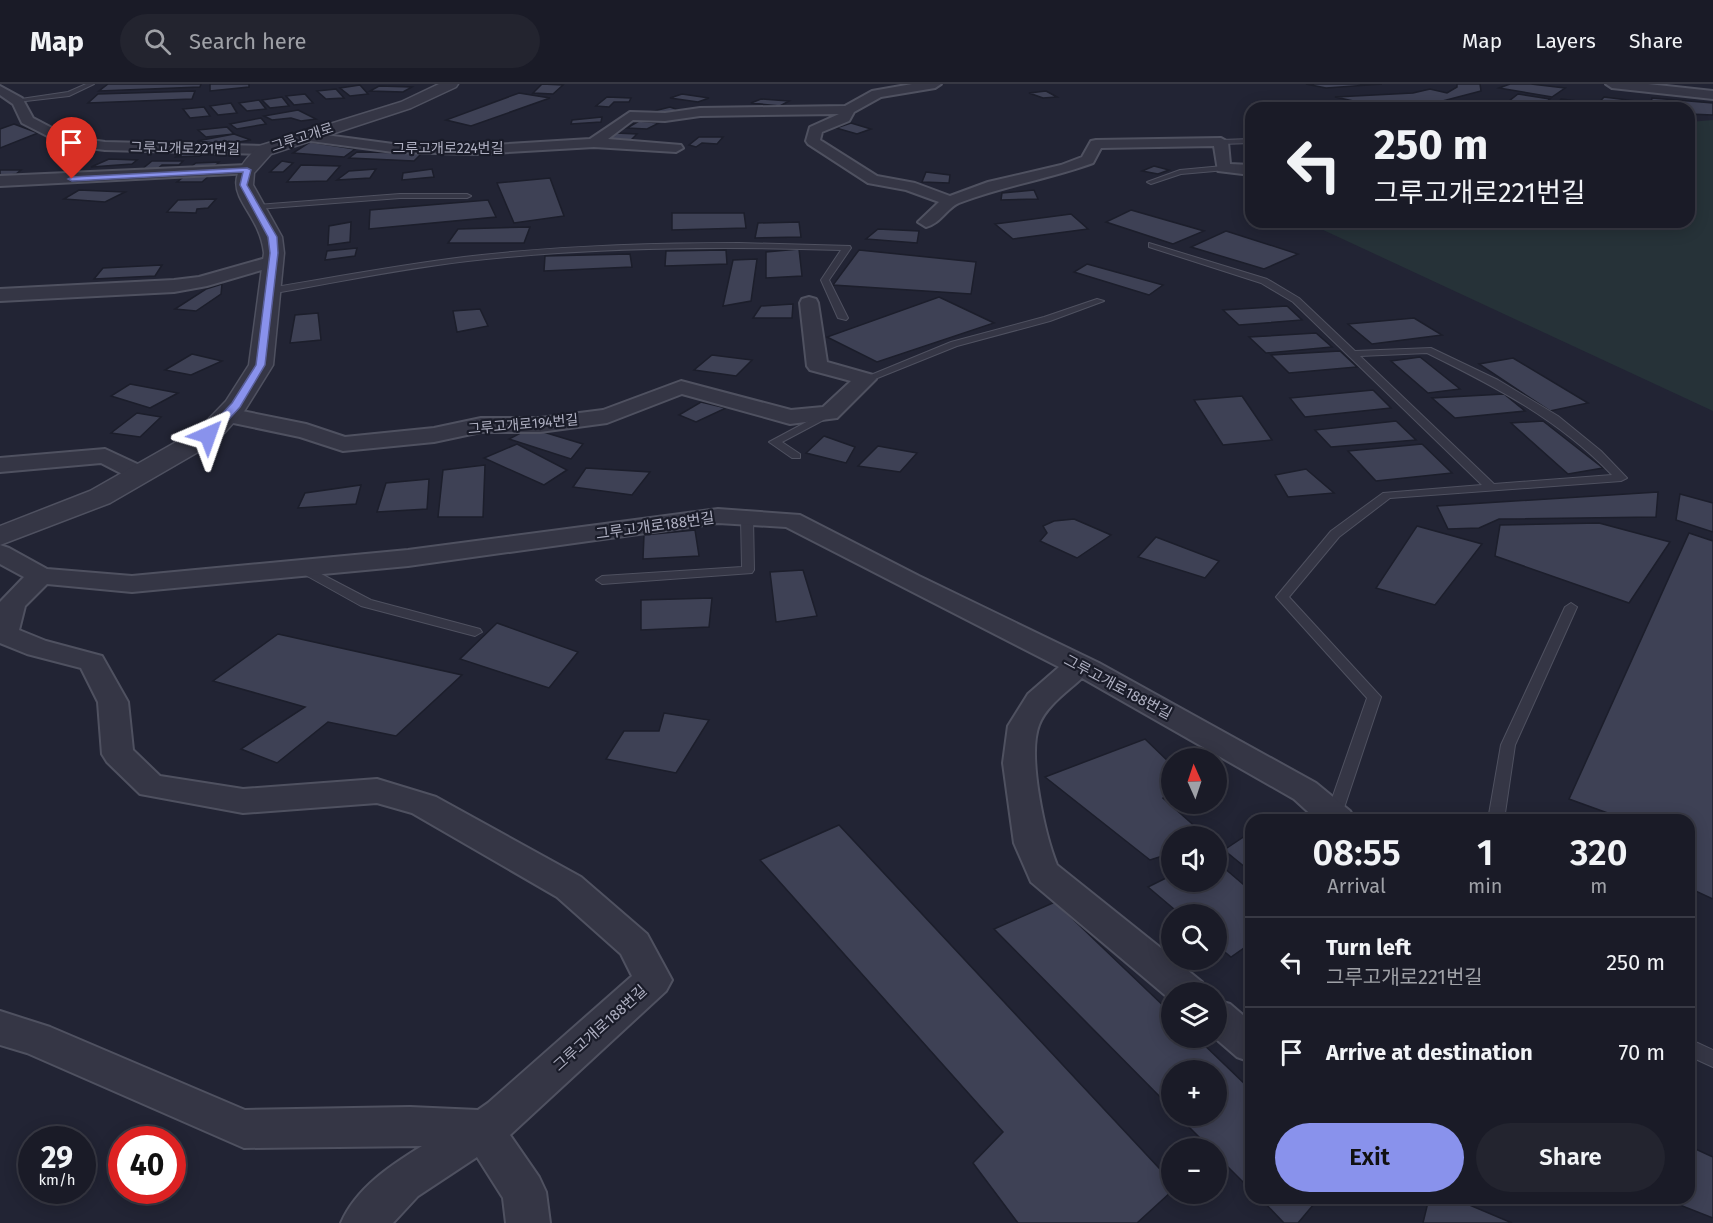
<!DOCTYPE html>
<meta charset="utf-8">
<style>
:root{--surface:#1a1b27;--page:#23242f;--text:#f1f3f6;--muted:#9fa1a7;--line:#383944;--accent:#8992ec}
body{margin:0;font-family:"Fira Sans","Noto Sans KR",sans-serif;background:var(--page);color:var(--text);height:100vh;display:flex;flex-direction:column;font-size:22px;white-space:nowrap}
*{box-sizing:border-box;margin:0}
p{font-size:20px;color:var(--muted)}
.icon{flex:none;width:33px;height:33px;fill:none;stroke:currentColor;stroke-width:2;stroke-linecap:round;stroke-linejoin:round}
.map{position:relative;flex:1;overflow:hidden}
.panel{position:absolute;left:1245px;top:730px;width:450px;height:390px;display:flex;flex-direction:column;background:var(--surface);border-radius:18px;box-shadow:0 3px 15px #0003,0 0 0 2px var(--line)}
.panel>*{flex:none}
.banner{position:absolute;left:1245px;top:18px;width:450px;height:126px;border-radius:18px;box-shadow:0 3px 15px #0003,0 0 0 2px var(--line);background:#1a1b27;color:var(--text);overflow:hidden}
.needle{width:39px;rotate:357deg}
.controls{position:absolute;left:1161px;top:664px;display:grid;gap:12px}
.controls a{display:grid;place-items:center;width:66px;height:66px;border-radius:50%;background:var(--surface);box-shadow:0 3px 15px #0003,0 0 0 2px var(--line);font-size:30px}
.speed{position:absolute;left:18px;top:1042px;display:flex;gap:12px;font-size:30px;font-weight:700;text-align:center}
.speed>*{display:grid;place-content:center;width:78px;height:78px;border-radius:50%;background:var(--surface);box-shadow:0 3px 15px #0003,0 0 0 2px var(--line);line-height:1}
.speed small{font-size:15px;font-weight:400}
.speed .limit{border:9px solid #d22;background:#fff;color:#111}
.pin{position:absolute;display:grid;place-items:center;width:51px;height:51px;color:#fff;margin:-62px -26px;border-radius:50% 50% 50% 0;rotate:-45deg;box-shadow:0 0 6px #0007}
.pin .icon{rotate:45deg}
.me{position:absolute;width:66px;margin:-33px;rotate:43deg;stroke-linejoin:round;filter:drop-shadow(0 0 4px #0008)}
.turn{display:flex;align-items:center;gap:21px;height:126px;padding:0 30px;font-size:27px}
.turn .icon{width:78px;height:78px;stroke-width:2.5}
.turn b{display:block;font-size:42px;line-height:51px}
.eta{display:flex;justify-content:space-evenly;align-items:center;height:102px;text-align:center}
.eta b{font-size:36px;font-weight:600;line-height:42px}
.primary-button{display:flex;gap:12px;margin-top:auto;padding:12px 30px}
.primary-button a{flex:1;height:69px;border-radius:36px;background:var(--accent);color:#111;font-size:24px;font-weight:600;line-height:69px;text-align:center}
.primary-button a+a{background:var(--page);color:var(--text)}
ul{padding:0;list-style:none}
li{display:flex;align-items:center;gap:18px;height:90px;padding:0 30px;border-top:2px solid var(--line)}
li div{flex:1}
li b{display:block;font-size:22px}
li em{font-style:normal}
header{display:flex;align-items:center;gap:36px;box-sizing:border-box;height:84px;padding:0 30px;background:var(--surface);border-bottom:2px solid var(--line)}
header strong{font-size:28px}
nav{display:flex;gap:33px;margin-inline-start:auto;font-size:21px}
.search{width:420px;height:54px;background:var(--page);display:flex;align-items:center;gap:15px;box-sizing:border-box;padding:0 21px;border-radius:33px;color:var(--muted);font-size:22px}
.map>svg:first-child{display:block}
</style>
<header>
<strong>Map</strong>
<div class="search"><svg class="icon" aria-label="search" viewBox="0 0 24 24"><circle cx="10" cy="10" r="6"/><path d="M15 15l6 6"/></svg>Search here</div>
<nav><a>Map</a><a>Layers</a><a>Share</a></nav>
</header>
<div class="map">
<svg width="1713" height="1139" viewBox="0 0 1713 1139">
<rect width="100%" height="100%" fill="#222434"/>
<path fill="#263238" d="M1713,36V327L1306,138H1689V38Z"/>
<g fill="#3e4155" stroke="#1c1e2b" stroke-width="1.5">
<path d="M108,0H201L200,3L99,7Z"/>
<path d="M210,0H249V3L210,7Z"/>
<path d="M542,0L563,1L553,10L533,9Z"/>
<path d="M1306,0H1382L1326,4Z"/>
<path d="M1457,0H1480L1481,7L1435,19L1409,20L1358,18L1335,13L1413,9L1430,5L1447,9L1457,3Z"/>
<path d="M1510,0H1531L1565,4L1552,13L1499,4Z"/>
<path d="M360,1L368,10L350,12L340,4Z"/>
<path d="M379,2L412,3L403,8L370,7Z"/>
<path d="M336,5L344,14L326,15L317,7Z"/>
<path d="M195,7L192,15L88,19L98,10Z"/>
<path d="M1046,7L1057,13L1043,14L1029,9Z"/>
<path d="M519,9L550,14L471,42L446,36Z"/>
<path d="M305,10L313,19L294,21L286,12Z"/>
<path d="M682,10L709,14L698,18L670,14Z"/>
<path d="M1518,10L1550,15L1538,24L1504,21Z"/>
<path d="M282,13L289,22L270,24L262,16Z"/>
<path d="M607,13L631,14L629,18H614L609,23L596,22Z"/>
<path d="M1604,13L1636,17L1631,24H1594Z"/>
<path d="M1652,14L1713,19V31L1689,30V24H1650Z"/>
<path d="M761,15L789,17L780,22L751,19Z"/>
<path d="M1561,15L1587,18L1584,24H1555Z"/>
<path d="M259,16L266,25L247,27L239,19Z"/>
<path d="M231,19L237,29L218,31L210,22Z"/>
<path d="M204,23L210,32L190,34L183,25Z"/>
<path d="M670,23L684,28L659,31L650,28Z"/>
<path d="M298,26L316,35L301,37L291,34L272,36L264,32Z"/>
<path d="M602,33L601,38L571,40L572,36Z"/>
<path d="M261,34L266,40L237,45L230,40Z"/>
<path d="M639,37L659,39L647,45L627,44Z"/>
<path d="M851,39L871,45L857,50L836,44Z"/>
<path d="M14,40L38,49L0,64V45Z"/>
<path d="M227,43L234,50L206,53L198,46Z"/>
<path d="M616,49L637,50L630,57H606Z"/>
<path d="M234,50L251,56L226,60L197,57Z"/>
<path d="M699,53H723L717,60L702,59L696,63L689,61Z"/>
<path d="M310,58L355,65L344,73L293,69Z"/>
<path d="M187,65L208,66L200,72L176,73Z"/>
<path d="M357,68L422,69L414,77L349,74Z"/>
<path d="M109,75L137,76L132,80L91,83Z"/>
<path d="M152,77H183L179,81H162L156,86H141Z"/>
<path d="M282,77L293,79L283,88H270Z"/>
<path d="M219,78L212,85L186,86L196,79Z"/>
<path d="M301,81L340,82L327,97L287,98Z"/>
<path d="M1154,82L1169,86L1158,90L1142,87Z"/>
<path d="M376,85L370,94L337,96L349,87Z"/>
<path d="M432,85L434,93L402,96L403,89Z"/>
<path d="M0,86H21L16,90L0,93Z"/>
<path d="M926,88L950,91L949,99L922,98Z"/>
<path d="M186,91H210L202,98H177Z"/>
<path d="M550,94L564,132L514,139L497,99Z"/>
<path d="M79,106L125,108L105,118L64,115Z"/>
<path d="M1034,106L1038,115L1001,116L1002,109Z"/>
<path d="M216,115L208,124L197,125L196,129L167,128L178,116Z"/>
<path d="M488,116L496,133L369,145L370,126Z"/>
<path d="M1131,126L1204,147L1173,160L1106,138Z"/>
<path d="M672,129H744L746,144L672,146Z"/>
<path d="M1071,130L1088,145L1013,155L995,140Z"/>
<path d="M351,138L350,158L328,161L329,142Z"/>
<path d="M799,138L801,153L755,154L758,139Z"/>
<path d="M530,143L524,159H448L458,145Z"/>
<path d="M878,145L919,147L917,159L866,155Z"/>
<path d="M1226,147L1298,170L1264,185L1191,163Z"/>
<path d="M357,164L355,172L325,176L327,167Z"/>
<path d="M799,165L802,192L766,194V168Z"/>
<path d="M726,166L727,180L665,182L666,167Z"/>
<path d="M859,166L976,178L971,210L833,201Z"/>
<path d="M630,170L632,183L544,187L545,172Z"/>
<path d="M757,175L751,217L723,222L733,176Z"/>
<path d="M1087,180L1163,201L1149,211L1074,188Z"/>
<path d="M162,181L155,192L94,195L103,184Z"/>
<path d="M222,200L221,210L196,227L175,225L206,205Z"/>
<path d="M939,213L994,239L877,278L827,253Z"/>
<path d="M793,220L792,234H753L761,222Z"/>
<path d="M1287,222L1302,236L1239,241L1223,226Z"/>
<path d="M480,225L488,242L457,248L453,227Z"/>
<path d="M318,229L321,256L290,259L295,231Z"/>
<path d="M1414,234L1442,251L1372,260L1348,240Z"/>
<path d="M1316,249L1332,263L1266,269L1249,253Z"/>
<path d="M1340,267L1357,283L1289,289L1271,271Z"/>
<path d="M192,270L222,277L191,291L165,286Z"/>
<path d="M712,271L752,276L736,292L694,286Z"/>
<path d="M1420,273L1460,305L1428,309L1391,277Z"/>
<path d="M1513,274L1588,319L1550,327L1479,280Z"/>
<path d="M130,300L178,309L150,324L111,312Z"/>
<path d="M1373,306L1391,324L1305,333L1290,314Z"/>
<path d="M1504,310L1525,327L1455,334L1432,314Z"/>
<path d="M1242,312L1272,356L1223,361L1194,316Z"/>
<path d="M701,318L726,324L696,338L679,331Z"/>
<path d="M137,329L161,333L140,353L111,349Z"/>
<path d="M1396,337L1416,356L1331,363L1315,346Z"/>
<path d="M1543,337L1603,384L1568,390L1511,339Z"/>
<path d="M530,344L583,360L571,375L509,355Z"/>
<path d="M824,352L855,363L846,379L806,369Z"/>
<path d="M517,360L567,386L544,401L484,374Z"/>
<path d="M1422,360L1452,389L1376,397L1348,367Z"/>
<path d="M878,362L917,369L900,388L858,382Z"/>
<path d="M485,381L483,433H438L443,386Z"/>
<path d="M586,384L650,388L632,411L573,403Z"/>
<path d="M1306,385L1334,409L1288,413L1275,391Z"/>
<path d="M429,395L427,425L377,428L386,399Z"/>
<path d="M361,401L356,420L298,424L305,409Z"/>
<path d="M1658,408L1656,433L1499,435L1479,444L1448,445L1437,422Z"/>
<path d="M1680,410L1713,419V448L1676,436Z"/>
<path d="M1074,435L1111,451L1077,474L1040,457L1047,449L1043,442L1054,437Z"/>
<path d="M1599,439L1670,458L1629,519L1495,472L1500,441Z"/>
<path d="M1417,442L1482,460L1435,521L1376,504Z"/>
<path d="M695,446L699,472L643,475L644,451Z"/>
<path d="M1689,449L1713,457V815L1689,804V736H1627L1569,715Z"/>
<path d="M1156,453L1219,477L1205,494L1138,473Z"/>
<path d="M803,486L817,532L776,538L770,488Z"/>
<path d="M712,514L709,543L641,546V516Z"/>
<path d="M497,539L578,568L549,604L460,575Z"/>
<path d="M278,550L462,591L396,652L328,638L277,679L241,665L305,623L213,597Z"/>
<path d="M664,629L709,636L676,689L606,675L624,647H659Z"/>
<path d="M1145,655L1172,681V708L1163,714L1207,753H1172V769L1150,776L1045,693Z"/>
<path d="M839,741L1172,1098V1107L1137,1139H1018L973,1079L1003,1048L760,776Z"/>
<path d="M1251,748V788L1224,766Z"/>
<path d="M1216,777L1251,807V859L1231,873L1216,861V831H1181L1148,803L1172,791V798H1216Z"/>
<path d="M1055,818L1172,930V954H1197L1251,1006V1106L1216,1071V1065H1211L1178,1032H1216V987H1172V1025L994,845Z"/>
<path d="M1689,1062L1713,1073V1134L1662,1114H1689Z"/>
<path d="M1260,1114H1319L1298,1139H1284Z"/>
<path d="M1429,1114H1453L1512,1139H1423Z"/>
</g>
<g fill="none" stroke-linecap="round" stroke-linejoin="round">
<g stroke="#4f5160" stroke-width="2">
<g id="service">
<path d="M86,0H94L69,12L17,18L14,16L68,8Z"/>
<path d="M1251,55V59L1221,60L1218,58L1221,56Z"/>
<path d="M1223,82H1226V86L1181,90L1151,100L1147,98L1180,86Z"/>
<path d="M400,110H467L471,112L467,114H400L257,125L253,123L257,121Z"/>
<path d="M739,159L850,162L851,164L829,196L848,234L846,236L838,234L821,196L841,166C717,162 592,163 468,177C401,185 336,198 270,210L266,207L270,204C335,193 399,181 464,173C556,162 647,159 739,159Z"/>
<path d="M1149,159L1267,195L1299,214L1355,267L1431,264L1498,296L1558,332L1601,367L1627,394L1621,397L1390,414L1339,453L1289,513L1381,613L1340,736H1330L1326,732L1367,614L1276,513L1331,447L1383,409L1482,401L1293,218L1261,199L1149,163ZM1427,269C1496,303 1558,335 1612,391L1494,400L1360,272Z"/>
<path d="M1097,215L1104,217L1050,237L957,262L870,297L866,298L861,295L951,258L1044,233Z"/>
<path d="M827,327L831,328V332L782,358L800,370V374H792L769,358Z"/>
<path d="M747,430L753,434L754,486L752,489L602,500L596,496L602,492L742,483L741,434Z"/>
<path d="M304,481L371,516L480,545L482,548L475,552L361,522L300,488L298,485Z"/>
<path d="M1571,519L1577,523L1515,661L1504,736H1488L1501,661L1565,523Z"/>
<path d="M1689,955L1713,966V983L1689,972Z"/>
</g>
</g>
<g stroke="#4f5160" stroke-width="4">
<g id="minor">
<path d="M912,0H941L935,4L881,13L854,28L849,37L822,48L820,56L877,92L915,99L950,112L988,98L1061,81L1082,73L1091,57L1096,56L1221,54L1228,58L1230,80L1251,81V91L1218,87L1214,62L1101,64L1093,79C1049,95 1003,102 959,119C947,124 940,140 926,143L918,138L939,118L906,106L868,99L808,60L806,57L810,43L839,30L700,32L665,37L633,36L608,55L681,61L683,64L676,68L594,63L476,70L393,68L303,56L296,52L303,48L393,60L476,62L590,55L630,28L665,29L700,24L845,22L872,7Z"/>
<path d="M1606,0H1648L1713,7V15L1612,4Z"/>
<path d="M0,2L22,14L33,34L69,53L105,58L265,62L272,66L265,70L105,66L65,61L22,39L13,20L0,11Z"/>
<path d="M247,81L255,86L252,89L0,102V92Z"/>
<path d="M273,172L279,173L282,177L279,181L207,202L174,208L0,217V205L174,196L199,193Z"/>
<path d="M809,213L816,215L818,219L827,278L873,291L876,295L837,334L790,340L682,310L607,339L540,348H481L434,358L343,367L300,353L219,336L216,331L219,326L227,324L306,340L345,353L434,344L481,334H540L603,326L681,297L791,326L823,323L851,297L810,286L807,282L800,219L802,215Z"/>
<path d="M105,365L148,385L152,390L148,395L140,397L132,395L101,379L0,388V374Z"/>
<path d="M718,425L800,431L919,492L1099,579L1316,699L1350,727L1355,736H1317L1294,715L1082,594C1067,608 1046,622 1039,641C1027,672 1045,751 1057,781L1172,873V876H1175L1202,898L1208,909H1172V917L1031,798L1014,759L1003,679L1008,642L1028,610L1059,583L786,443L718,439L408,482L132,508L47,500L25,522L19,546L46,557L102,572L128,618L133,666L160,692L243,705L377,695L436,713L581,793L647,850L672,896L666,907L510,1051L539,1093L546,1108L550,1139H506L503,1114L477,1073L418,1112L393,1139H341C356,1104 391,1081 422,1062L244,1064L27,969L0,961V927L50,943L245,1026L410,1023L478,1026L488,1019L632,892L621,870L557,813L412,729L377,719L243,729L140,710L107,678L102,670L98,618L81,584L27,570L0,559V518L24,493L0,480V461L9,464L47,485L132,492L408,466Z"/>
<path d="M1216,916L1230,920L1251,938V978L1237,973L1215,954Z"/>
</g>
</g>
<g stroke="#4f5160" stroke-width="3">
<path id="tertiary" d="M439,0H458L456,3L411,24L271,70L254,89L253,101L282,153L284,169L273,281L245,326L217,357L110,419L0,461V442L90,407L199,345L226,317L249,281L264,169C258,118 208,109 259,62L401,18Z"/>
</g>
<use href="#service" fill="#353645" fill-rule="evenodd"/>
<use href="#minor" fill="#353645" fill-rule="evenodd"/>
<use href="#tertiary" fill="#353645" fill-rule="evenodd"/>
</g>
<path fill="#8992ec" stroke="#595f99" stroke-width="1.5" d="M247,84L251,86L247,101L277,153L278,169L265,281L240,323L212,354L208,355L202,351L232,319L256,281L270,169L268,153L240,101L243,88L72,97L68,95L72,93Z"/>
<g text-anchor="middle" stroke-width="4.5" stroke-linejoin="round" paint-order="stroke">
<g font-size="14" fill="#afb0c2" stroke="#1a1c29">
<text transform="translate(302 53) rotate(-18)" y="5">그루고개로</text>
<text transform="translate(185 64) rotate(1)" y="5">그루고개로221번길</text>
<text x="448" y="69">그루고개로224번길</text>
<text transform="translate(523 340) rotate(-5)" y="5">그루고개로194번길</text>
</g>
<g font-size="15" fill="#afb0c2" stroke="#1a1c29">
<text transform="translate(655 442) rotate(-8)" y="5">그루고개로188번길</text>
<text transform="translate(1118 603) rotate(28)" y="5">그루고개로188번길</text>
<text transform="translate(600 944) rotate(-42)" y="5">그루고개로188번길</text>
</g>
</g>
</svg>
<div class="controls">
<a><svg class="needle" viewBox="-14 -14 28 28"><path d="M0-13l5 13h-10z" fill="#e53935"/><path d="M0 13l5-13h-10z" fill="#9fa1a7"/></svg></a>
<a><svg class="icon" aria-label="sound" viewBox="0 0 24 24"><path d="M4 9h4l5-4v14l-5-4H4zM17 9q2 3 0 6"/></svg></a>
<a><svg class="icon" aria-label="search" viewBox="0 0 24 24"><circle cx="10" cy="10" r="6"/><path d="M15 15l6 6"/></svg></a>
<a><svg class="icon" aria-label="layers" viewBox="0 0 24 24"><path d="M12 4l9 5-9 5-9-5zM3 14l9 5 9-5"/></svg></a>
<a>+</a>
<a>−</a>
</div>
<div class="speed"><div>29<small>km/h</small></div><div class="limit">40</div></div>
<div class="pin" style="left:72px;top:95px;background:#d93025"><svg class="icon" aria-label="arrive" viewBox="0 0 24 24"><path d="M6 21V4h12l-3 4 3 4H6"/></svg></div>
<svg class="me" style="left:208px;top:351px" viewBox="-20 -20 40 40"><path d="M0-17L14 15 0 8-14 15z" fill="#8992ec" stroke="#fff" stroke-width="4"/></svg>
<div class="banner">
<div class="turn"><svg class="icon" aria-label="left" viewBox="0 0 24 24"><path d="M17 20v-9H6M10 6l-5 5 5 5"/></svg><div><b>250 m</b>그루고개로221번길</div></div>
</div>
<section class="panel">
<div class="eta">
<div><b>08:55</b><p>Arrival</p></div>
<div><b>1</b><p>min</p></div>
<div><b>320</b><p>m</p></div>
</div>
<ul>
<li><svg class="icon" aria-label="left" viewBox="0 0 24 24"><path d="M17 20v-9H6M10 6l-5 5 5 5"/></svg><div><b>Turn left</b><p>그루고개로221번길</p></div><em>250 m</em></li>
<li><svg class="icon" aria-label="arrive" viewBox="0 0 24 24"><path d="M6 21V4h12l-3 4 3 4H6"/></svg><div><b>Arrive at destination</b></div><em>70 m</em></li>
</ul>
<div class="primary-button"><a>Exit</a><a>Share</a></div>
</section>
</div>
